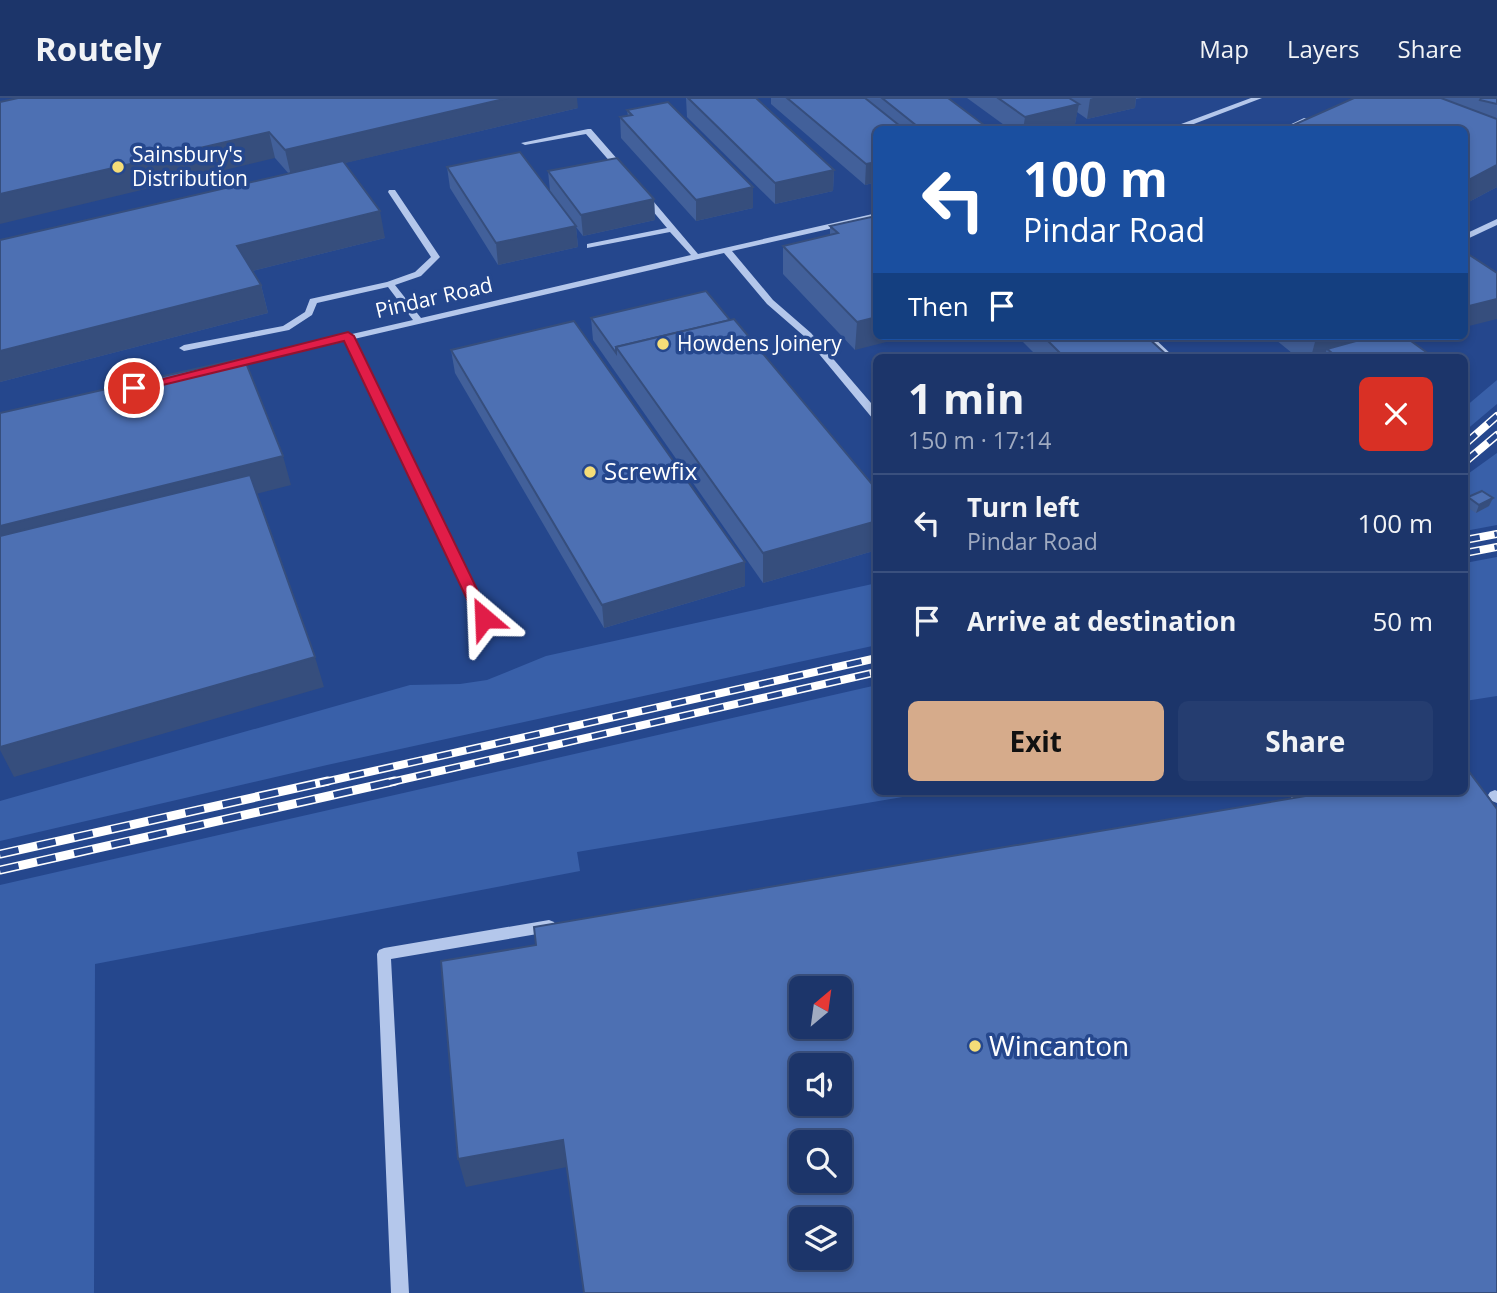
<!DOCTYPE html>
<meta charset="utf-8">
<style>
:root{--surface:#1c356a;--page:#253d70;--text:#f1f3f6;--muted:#a0abc1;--line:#3a507e;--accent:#d6ab8b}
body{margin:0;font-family:"Open Sans",sans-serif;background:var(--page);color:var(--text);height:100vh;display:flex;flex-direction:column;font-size:26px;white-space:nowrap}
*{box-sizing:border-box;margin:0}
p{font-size:23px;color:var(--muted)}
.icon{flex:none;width:38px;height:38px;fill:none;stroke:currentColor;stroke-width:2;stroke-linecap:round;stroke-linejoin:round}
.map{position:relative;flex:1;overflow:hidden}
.panel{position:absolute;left:873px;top:256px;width:595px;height:441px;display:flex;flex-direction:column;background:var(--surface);border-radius:10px;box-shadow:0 4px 10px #0003,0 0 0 2px var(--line)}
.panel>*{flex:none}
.guide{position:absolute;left:873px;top:28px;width:595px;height:214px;border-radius:10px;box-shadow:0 4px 10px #0003,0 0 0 2px var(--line);background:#1a4fa0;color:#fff;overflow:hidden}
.needle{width:46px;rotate:29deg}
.tools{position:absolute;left:789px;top:878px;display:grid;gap:14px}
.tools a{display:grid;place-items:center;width:63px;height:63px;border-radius:10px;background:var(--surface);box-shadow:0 4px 10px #0003,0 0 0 2px var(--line);font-size:35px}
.pin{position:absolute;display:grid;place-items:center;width:60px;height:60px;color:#fff;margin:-30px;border:4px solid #fff;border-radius:50%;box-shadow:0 2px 7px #0007}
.me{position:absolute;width:77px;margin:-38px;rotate:334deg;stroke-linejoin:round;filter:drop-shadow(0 0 5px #0008)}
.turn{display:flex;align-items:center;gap:24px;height:147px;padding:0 35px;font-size:32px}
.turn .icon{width:91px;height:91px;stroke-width:2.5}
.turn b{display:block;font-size:49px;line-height:60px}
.then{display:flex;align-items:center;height:66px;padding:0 35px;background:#0003;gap:14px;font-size:26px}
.round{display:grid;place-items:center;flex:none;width:74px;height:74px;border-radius:10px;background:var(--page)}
.overview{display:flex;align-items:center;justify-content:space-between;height:119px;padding:0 35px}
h1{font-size:42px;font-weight:700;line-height:52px}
.cta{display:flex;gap:14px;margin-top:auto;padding:14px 35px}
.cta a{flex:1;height:80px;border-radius:10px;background:var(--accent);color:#111;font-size:28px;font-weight:700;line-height:80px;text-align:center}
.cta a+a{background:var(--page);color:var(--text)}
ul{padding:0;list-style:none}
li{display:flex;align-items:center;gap:21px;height:98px;padding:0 35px;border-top:2px solid var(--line)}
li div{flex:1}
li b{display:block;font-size:26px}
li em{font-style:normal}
header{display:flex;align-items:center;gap:42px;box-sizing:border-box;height:98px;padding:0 35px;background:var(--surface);border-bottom:2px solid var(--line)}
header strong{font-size:33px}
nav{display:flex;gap:38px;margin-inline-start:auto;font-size:24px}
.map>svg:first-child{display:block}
</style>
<header>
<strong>Routely</strong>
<nav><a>Map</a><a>Layers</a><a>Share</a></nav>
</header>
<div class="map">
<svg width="1497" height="1195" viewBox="0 0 1497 1195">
<rect width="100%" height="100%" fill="#25478d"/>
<g fill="#3960a9">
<path d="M1497,282V306L1465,333V309Z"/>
<path d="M1497,355V427L1465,433V378Z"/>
<path d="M1497,459V598L1465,603V465Z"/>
<path d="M877,485V547L327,667L0,743V703L410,587L460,586L487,582L546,558Z"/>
<path d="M877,587V693H938L577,754L580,773L95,866L94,1195H0V787Z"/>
</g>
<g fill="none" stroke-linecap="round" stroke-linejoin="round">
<g fill="#b4c7eb" fill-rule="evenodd">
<path d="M1251,0H1262L1178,32H1165Z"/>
<path d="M1304,20L1311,22L1291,32H1279Z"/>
<path d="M588,31H591L625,70V74H619L586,36L525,47L521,45Z"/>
<path d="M389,92H395L440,159L421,178L395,187L421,220L691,157L670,134L587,150V146L667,130L641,99L645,97H648L698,156L877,115V120L732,153L773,202L811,235L877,312V322L873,321L805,239L767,206L724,155L354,241L489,520L483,524L479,523L346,243L229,270L224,267L226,265L413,222L388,189L317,205L312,217L289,232L184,253L179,250L184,247L283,228L305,214L310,201L387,184L415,174L431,159L388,94Z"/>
<path d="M1497,121V127L1465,142V136Z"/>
<path d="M1141,238H1152L1174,259H1163Z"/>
<path d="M1495,692L1497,693V705L1492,703L1488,697L1490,694Z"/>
<path d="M1306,693H1331L1329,696C1318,700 1304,706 1293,703L1291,700L1293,697Z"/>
<path d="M549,822L554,824L556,828L554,832L549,834L391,861L409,1195H391L377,856L379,852L384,850Z"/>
</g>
<g stroke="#fff" stroke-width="8">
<g id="rail-far1">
<path d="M1465,346L1497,318"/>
<path d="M1465,364L1497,337"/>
<path d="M1465,442L1497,436"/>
<path d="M1465,455L1497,449"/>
<path d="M320,685L877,560"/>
<path d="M387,685L877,574"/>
</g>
</g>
<g stroke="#fff" stroke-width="9">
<g id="rail">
<path d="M0,756L328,683"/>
<path d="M0,772L395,683"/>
</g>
</g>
<use href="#rail-far1" stroke="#25478d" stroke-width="5" stroke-dasharray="15" stroke-linecap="butt"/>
<use href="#rail" stroke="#25478d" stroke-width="6" stroke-dasharray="19" stroke-linecap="butt"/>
</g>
<g fill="#42609a">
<path d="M686,0H756L834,72L833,93L775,106L687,19Z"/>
<path d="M771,0H948L984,27V32H877V84L865,87L771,6Z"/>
<path d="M967,0H1142L1136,1L1135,10L1087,21L1077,14L1075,26L1054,32H1011Z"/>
<path d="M1354,0H1497V89L1465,106V32H1291V28Z"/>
<path d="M0,4L578,10L344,65L385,140L252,173L261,187L268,215L0,284V142L289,76L275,60Z"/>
<path d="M627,12L753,89V110L696,123L621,40L620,19L628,18Z"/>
<path d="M447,69L550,93L548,73L654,101L655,122L583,138L576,129L578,149L498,167L450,90Z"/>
<path d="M877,124L855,252L783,176V148L830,137V128Z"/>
<path d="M591,220L877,392V452L763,485L593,242Z"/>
<path d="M1017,238H1146L1169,259H1038Z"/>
<path d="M1271,238H1428L1410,242L1433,259H1297Z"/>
<path d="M451,252L745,464V488L604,530L455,275Z"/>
<path d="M1468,399L1493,400L1489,408L1476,415L1465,408Z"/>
</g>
<g fill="#364e7d">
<path d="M508,0H577L578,10L291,78L285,52Z"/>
<path d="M1093,0H1136L1135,10L1087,21L1090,1Z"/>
<path d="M1079,6L1075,26L1054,32H1023L1025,19Z"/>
<path d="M984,27V32H966Z"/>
<path d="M269,34L275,60L0,126V96Z"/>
<path d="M877,64V84L865,87L866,66Z"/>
<path d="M1497,67V89L1465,106V84Z"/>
<path d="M834,72L833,93L775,106V85Z"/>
<path d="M753,89V110L696,123V102Z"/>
<path d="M654,101L655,122L583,138L581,117Z"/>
<path d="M380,113L385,140L244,175L237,148Z"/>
<path d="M576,128L578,149L498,167L496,145Z"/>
<path d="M261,187L268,215L0,284V253Z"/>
<path d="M1497,201V221L1465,229V209Z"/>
<path d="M877,219V238H910L855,252L857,224Z"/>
<path d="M1323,238H1428L1344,259L1327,251L1324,259H1311L1316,240Z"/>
<path d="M283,358L291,387L0,461V428Z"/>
<path d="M1493,400L1489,408L1476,415L1479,407Z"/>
<path d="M877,423V452L763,485V455Z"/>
<path d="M745,464V488L604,530L602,507Z"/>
<path d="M315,559L324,589L14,679L0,652V649Z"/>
<path d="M563,1042L567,1069L466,1089L458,1061Z"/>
</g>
<g fill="#4d70b3" stroke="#364e7d" stroke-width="2" fill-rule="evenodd">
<path d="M18,0H508L285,52L269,34L0,96V4Z"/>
<path d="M688,0H756L834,72L775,85Z"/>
<path d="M787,0H865L905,32H877V64L866,66Z"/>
<path d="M882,0H948L984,27L966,32H922Z"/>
<path d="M998,0H1069L1079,6L1025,19Z"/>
<path d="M1354,0H1441L1497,21V67L1465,84V32H1299L1291,28Z"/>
<path d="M1481,0H1497V6L1480,2Z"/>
<path d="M668,4L753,89L696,102L620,19L632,17L627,12Z"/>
<path d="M520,54L576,128L496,145L447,69Z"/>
<path d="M617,60L654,101L581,117L548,73Z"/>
<path d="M343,63L380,113L237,148L261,187L0,253V142Z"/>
<path d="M871,119L877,124V219L857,224L783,148L838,135L830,128Z"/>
<path d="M1465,154L1497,175V201L1465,209Z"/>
<path d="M706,193L730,222L616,249V255L591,220Z"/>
<path d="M734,221L877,392V423L763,455L616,249Z"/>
<path d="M574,223L745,464L602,507L451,252Z"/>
<path d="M1043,238H1146L1169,259H1064Z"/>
<path d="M1374,238H1404L1433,259H1337L1327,251Z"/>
<path d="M244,260L283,358L0,428V315Z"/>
<path d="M250,377L315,559L0,649V438Z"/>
<path d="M1482,393L1493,400L1479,407L1468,399Z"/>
<path d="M1465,671H1467L1497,711V1195H584L563,1042L458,1061L441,863L536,847L534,829L1335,693H1465ZM802,891H840V929H802ZM802,968H840V1006H802ZM802,1045H840V1083H802ZM802,1122H840V1160H802Z"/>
</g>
<path fill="#e11d48" stroke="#92132f" stroke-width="2" d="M348,234L354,238L491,520L489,524H478L476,520L344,243L134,294L128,290Z"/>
<g fill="#f5dd78" stroke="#25478d" stroke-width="2.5">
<circle cx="118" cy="69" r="7"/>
<circle cx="663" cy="246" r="7"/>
<circle cx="590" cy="374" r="7"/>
<circle cx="975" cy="948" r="7"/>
</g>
<g text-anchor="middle" stroke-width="7" stroke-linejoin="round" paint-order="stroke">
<g font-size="21" fill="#fff" stroke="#25478d" text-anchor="start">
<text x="132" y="64">Sainsbury's<tspan x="132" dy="24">Distribution</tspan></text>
<text x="677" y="253">Howdens Joinery</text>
</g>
<g font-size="21" fill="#fff" stroke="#25478d">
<text transform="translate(434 200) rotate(-13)" y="7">Pindar Road</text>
</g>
<g font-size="24" fill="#fff" stroke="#25478d" text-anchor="start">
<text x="604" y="382">Screwfix</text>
</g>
<g font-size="28" fill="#fff" stroke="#25478d" text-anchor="start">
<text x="989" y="958">Wincanton</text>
</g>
</g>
</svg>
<div class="tools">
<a><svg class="needle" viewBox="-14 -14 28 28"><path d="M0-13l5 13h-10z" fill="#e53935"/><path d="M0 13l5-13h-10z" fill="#a0abc1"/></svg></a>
<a><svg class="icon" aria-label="sound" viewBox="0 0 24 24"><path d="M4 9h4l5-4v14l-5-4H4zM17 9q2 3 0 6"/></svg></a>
<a><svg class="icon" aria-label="search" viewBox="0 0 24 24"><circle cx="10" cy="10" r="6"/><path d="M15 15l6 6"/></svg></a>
<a><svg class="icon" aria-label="layers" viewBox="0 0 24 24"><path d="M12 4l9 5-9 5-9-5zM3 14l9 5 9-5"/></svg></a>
</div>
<div class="pin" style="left:134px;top:290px;background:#d93025"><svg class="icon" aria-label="arrive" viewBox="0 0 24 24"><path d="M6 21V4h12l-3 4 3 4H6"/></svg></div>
<svg class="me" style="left:484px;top:520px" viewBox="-20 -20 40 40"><path d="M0-17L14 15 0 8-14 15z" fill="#e11d48" stroke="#fff" stroke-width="4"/></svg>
<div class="guide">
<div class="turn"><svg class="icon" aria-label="left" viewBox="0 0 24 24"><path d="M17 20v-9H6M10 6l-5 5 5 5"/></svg><div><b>100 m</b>Pindar Road</div></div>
<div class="then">Then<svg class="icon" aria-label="arrive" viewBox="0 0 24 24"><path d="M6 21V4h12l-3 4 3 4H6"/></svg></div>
</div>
<section class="panel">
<div class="overview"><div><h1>1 min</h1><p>150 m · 17:14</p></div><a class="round" style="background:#d93025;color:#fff"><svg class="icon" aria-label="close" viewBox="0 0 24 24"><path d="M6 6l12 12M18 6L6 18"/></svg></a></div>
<ul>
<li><svg class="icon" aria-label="left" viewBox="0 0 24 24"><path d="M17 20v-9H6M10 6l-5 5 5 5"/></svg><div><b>Turn left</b><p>Pindar Road</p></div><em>100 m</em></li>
<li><svg class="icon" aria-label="arrive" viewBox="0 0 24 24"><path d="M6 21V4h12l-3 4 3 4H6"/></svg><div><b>Arrive at destination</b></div><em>50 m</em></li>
</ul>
<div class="cta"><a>Exit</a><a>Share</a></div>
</section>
</div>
